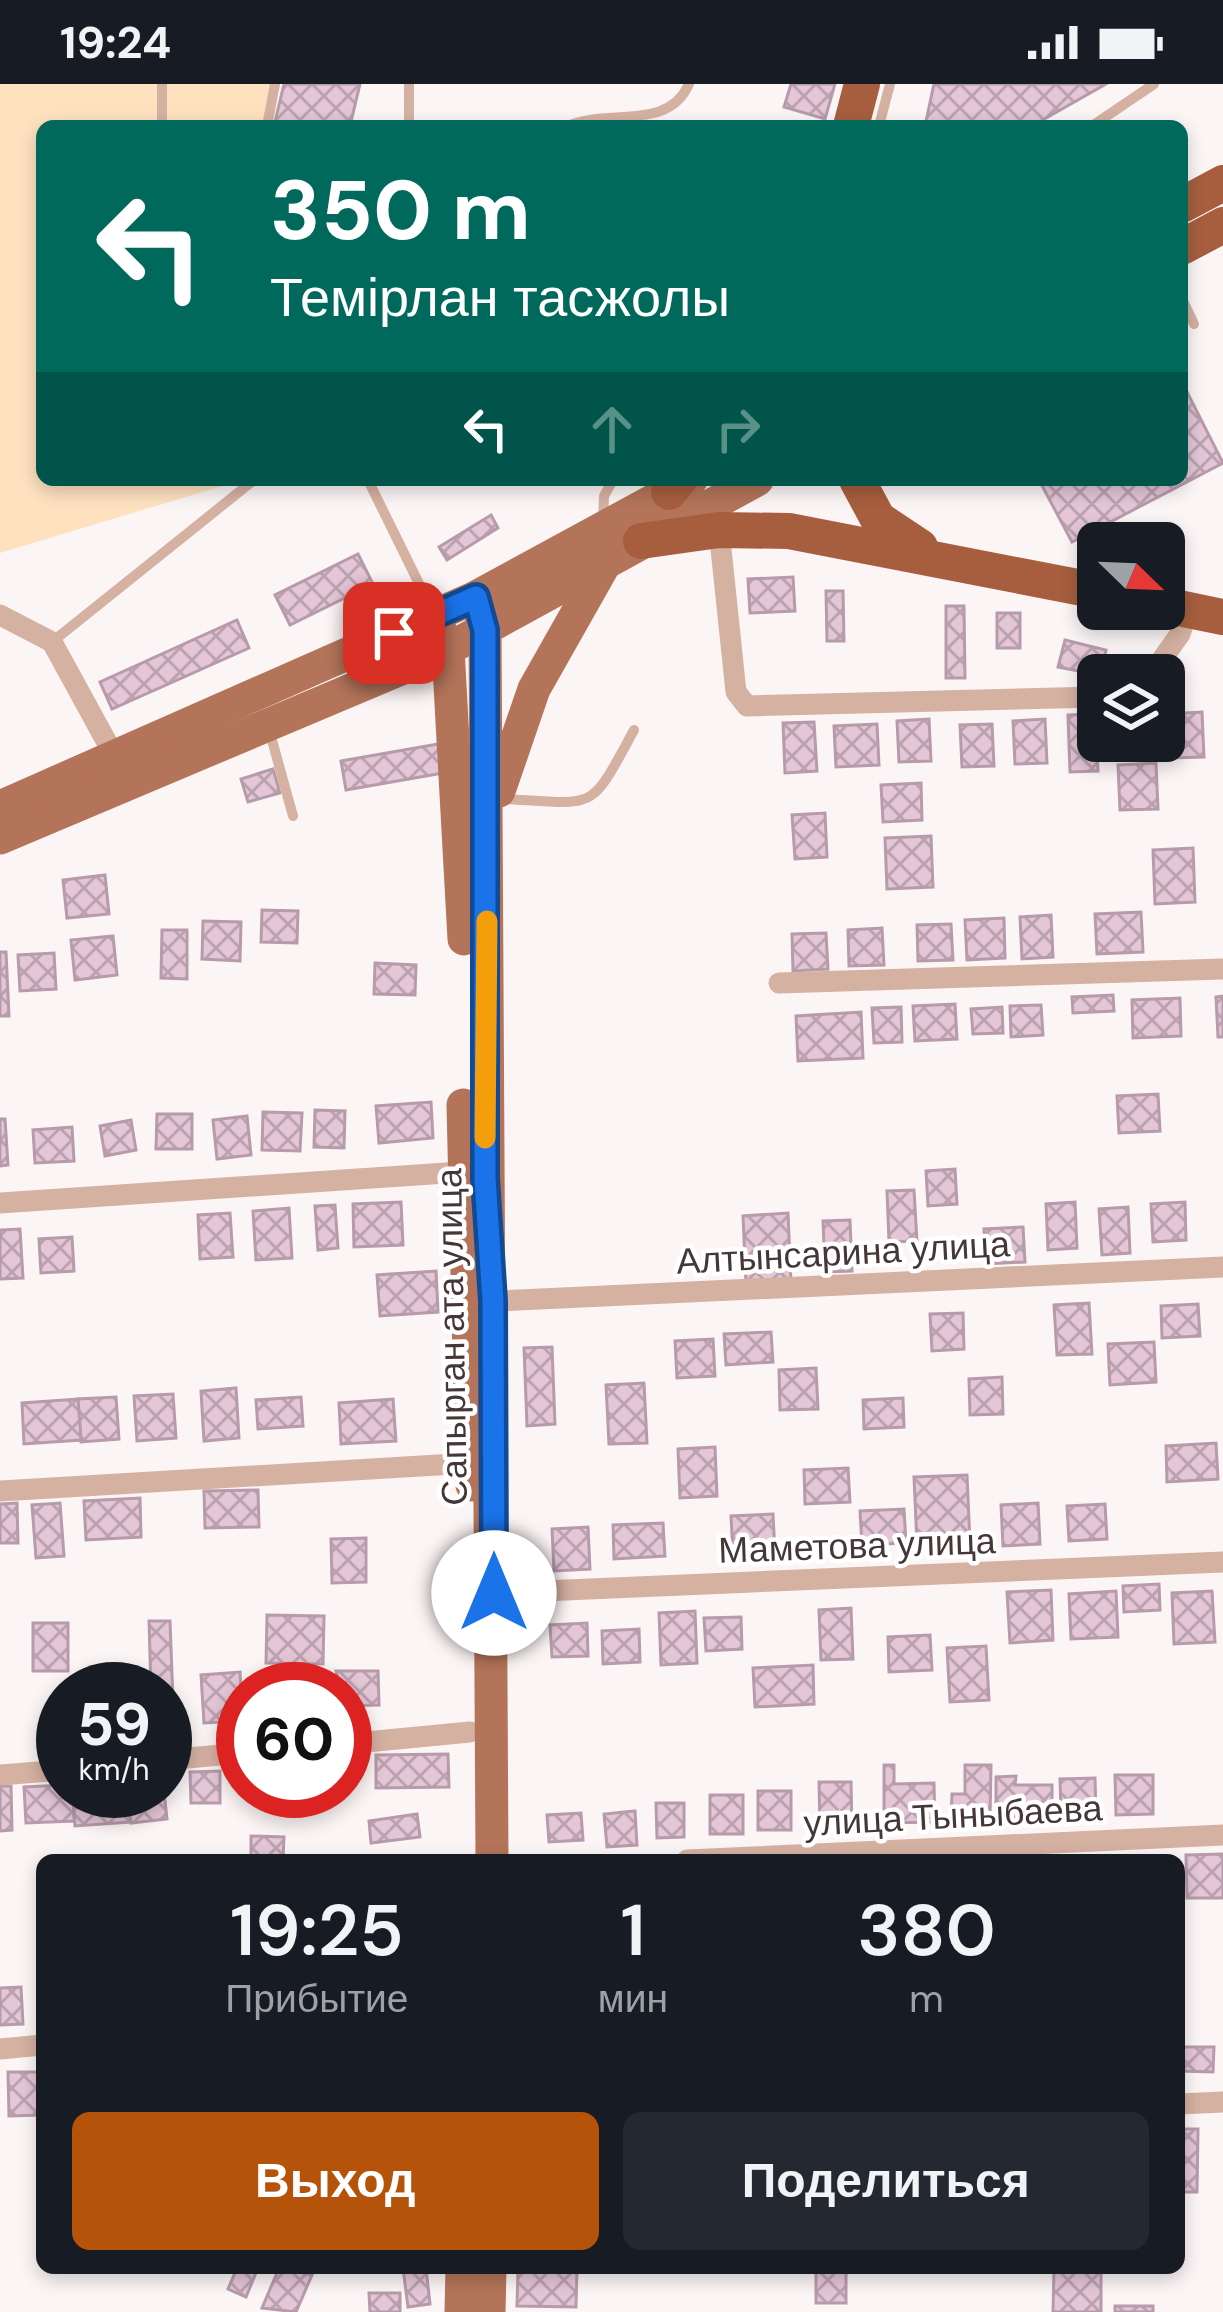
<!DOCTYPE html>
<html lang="ru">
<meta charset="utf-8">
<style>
:root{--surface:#171b24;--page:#242831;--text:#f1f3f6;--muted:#9ea1a6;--accent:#b45309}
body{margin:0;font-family:"DM Sans",sans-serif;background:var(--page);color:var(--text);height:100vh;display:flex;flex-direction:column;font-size:45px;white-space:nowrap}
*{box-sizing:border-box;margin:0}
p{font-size:39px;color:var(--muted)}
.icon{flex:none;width:66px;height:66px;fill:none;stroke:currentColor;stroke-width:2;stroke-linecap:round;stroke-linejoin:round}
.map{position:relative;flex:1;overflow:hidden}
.details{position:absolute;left:36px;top:1770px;width:1149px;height:420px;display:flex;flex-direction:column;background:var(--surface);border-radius:18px;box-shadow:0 6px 18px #0003}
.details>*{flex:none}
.top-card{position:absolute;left:36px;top:36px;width:1152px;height:366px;border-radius:18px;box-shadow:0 6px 18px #0003;background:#00695c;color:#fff;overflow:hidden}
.needle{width:78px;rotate:113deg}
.buttons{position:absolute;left:1077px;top:438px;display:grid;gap:24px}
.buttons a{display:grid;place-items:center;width:108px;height:108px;border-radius:18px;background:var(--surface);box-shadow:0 6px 18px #0003;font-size:60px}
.speed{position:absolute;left:36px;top:1578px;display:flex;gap:24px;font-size:60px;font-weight:700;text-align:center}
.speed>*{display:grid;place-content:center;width:156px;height:156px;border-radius:50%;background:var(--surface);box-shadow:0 6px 18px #0003;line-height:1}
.speed small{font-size:30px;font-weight:400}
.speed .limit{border:18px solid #d22;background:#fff;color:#111}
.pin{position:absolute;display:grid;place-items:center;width:102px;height:102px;color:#fff;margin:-51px;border-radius:24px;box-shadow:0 6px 18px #0006}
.me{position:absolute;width:132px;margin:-66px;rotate:0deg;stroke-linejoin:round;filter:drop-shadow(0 0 9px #0008)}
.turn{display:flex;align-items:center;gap:42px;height:252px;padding:0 36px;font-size:54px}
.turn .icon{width:156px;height:156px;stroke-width:2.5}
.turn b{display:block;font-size:84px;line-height:102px}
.lanes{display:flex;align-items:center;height:114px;padding:0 36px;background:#0003;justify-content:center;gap:60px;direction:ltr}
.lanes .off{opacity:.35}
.eta{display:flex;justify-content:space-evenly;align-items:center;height:204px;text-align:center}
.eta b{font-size:72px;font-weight:600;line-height:84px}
.primary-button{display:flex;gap:24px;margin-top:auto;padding:24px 36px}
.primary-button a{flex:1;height:138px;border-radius:18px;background:var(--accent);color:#fff;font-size:48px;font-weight:600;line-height:138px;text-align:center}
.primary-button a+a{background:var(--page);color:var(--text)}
.status{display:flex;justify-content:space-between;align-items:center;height:84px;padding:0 60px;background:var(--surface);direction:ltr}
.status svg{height:33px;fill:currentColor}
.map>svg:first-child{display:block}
</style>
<div class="status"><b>19:24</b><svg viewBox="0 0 49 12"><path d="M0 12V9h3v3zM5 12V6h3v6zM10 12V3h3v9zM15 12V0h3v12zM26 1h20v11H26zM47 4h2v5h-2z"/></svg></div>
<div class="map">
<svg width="1223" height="2228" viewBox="0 0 1223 2228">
<defs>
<pattern id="building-cross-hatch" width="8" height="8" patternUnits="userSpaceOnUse" patternTransform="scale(3)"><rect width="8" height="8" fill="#e4c6d7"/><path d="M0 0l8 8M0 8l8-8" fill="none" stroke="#bba2af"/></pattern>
</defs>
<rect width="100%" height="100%" fill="#fcf5f5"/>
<path fill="#fee2c0" d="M0,0H276L268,42H42V396H242L0,469Z"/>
<g fill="url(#building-cross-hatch)" stroke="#b79bab" stroke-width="3">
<path d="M284,0H360L350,42H274Z"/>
<path d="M791,0H835L825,35L784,23Z"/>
<path d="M934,0H1106L1032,42H925Z"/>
<path d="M1182,298L1223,379L1072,458L1039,396H1182Z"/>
<path d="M491,431L498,444L447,476L439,463Z"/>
<path d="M358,470L373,500L290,541L275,511Z"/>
<path d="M793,493L795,527L750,529L748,495Z"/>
<path d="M826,507H843L844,557H827Z"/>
<path d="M946,522H964L965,594H946Z"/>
<rect x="997" y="529" width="23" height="35"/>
<path d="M237,536L249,564L112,625L100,598Z"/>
<path d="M1065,556L1106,566L1100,591L1058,583Z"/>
<path d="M1202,628L1204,673L1170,674L1168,630Z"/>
<path d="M1095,630L1098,687L1070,688L1068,631Z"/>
<path d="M929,635L931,677L899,678L897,637Z"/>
<path d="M1045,635L1047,679L1015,680L1013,637Z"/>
<path d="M814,638L817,687L785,689L783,639Z"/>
<path d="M877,640L879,681L836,683L834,642Z"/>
<path d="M992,640L994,682L962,683L960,641Z"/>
<path d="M438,660L443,689L346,706L341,677Z"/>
<path d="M1156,679L1158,725L1120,726L1118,681Z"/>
<path d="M273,685L280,709L248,718L241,695Z"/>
<path d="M921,699L922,736L883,738L881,701Z"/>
<path d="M825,729L827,773L795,775L792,731Z"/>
<path d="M931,752L933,803L887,805L885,754Z"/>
<path d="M1193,764L1195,818L1155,820L1153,766Z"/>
<path d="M105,791L109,830L67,834L63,796Z"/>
<path d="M262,826L298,827L297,859L261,858Z"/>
<path d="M1141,828L1143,868L1097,870L1095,830Z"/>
<path d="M1051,831L1053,873L1022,875L1020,833Z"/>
<path d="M1004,834L1005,874L967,876L965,836Z"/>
<path d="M203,837L241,838L240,877L202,875Z"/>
<path d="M951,840L953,876L918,877L917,841Z"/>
<path d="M882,844L884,881L849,882L848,846Z"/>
<path d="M162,846H187V895L161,894Z"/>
<path d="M826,849L828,885L793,887L792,850Z"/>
<path d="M113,852L117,891L75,896L71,856Z"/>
<path d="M0,868H6L9,932H0Z"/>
<path d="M54,869L56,905L20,907L18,871Z"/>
<path d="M375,879L416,881L415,911L374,910Z"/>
<path d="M1113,911L1114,927L1073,929L1072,913Z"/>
<path d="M1223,912V953H1218L1216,913Z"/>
<path d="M1180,914L1181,952L1133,954L1132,916Z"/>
<path d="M955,920L957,955L915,957L913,922Z"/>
<path d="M1041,921L1043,951L1011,953L1010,922Z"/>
<path d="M901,923L902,958L874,959L872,924Z"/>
<path d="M1002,923L1003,949L973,950L971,925Z"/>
<path d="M861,928L863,974L798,977L796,932Z"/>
<path d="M1158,1010L1160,1047L1119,1049L1117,1012Z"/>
<path d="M431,1018L433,1054L379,1059L376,1022Z"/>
<path d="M315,1026L345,1027L344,1064L314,1063Z"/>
<path d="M263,1028L302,1029L300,1067L262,1066Z"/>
<path d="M157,1030H192V1065H156Z"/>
<path d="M247,1032L251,1071L217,1075L213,1036Z"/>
<path d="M0,1035H5L8,1081L0,1082Z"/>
<path d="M131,1036L136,1066L105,1072L100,1042Z"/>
<path d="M72,1043L74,1077L35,1079L33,1046Z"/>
<path d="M955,1085L957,1120L928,1122L926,1087Z"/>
<path d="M914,1106L917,1157L889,1158L887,1107Z"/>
<path d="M401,1118L403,1161L354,1163L353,1120Z"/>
<path d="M1075,1118L1077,1164L1048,1166L1046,1120Z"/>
<path d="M1185,1118L1186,1156L1153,1158L1151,1120Z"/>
<path d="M335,1121L338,1164L318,1166L315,1122Z"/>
<path d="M1128,1123L1130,1169L1102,1171L1099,1125Z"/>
<path d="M289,1124L292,1174L256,1176L253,1127Z"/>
<path d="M230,1129L233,1173L200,1175L198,1131Z"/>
<path d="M788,1129L791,1198L746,1200L743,1132Z"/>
<path d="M850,1136L852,1187L825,1188L823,1137Z"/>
<path d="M1023,1143L1025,1178L986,1180L984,1145Z"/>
<path d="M20,1145L23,1194L0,1195V1146Z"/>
<path d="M72,1153L74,1187L41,1189L39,1155Z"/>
<path d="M436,1187L438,1228L380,1232L377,1191Z"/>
<path d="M1089,1219L1092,1270L1057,1271L1054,1221Z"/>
<path d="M1198,1220L1200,1252L1162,1254L1161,1222Z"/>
<path d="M963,1229L964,1265L932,1267L930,1230Z"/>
<path d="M771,1248L773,1278L726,1281L724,1250Z"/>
<path d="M713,1255L715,1292L677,1294L675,1257Z"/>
<path d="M1154,1258L1156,1298L1110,1301L1108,1260Z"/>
<path d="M552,1263L555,1340L527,1342L524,1264Z"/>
<path d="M816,1284L818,1325L780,1326L779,1286Z"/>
<path d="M1002,1293L1003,1330L970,1331L969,1295Z"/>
<path d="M644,1299L647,1359L609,1360L606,1301Z"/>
<path d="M236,1304L239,1354L204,1357L201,1307Z"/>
<path d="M173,1310L176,1354L137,1357L134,1312Z"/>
<path d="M116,1313L119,1355L81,1358L78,1315Z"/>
<path d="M301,1313L303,1342L258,1345L256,1316Z"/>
<path d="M903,1314L904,1343L864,1345L863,1316Z"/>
<path d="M78,1315L81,1356L24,1360L22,1319Z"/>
<path d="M393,1315L396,1357L341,1360L339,1319Z"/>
<path d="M1216,1359L1218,1395L1167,1398L1166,1362Z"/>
<path d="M715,1363L717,1412L680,1414L678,1365Z"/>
<path d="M848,1384L850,1418L805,1420L804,1386Z"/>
<path d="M967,1391L970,1459L917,1461L914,1393Z"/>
<path d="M258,1406L259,1443L205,1444L204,1407Z"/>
<path d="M140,1414L141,1453L86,1456L84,1417Z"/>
<path d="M17,1419L18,1459H0V1420Z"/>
<path d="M60,1419L64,1472L36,1474L32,1421Z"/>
<path d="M1038,1419L1040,1460L1003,1462L1001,1421Z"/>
<path d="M1105,1420L1107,1455L1069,1457L1067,1422Z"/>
<path d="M904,1425L906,1459L862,1461L860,1427Z"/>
<path d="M773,1430L775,1469L733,1470L731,1432Z"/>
<path d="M663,1439L665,1472L614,1475L613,1441Z"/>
<path d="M588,1443L590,1485L554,1487L552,1445Z"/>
<path d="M366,1454V1498L332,1499L331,1455Z"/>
<path d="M1159,1500L1160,1526L1124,1528L1123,1502Z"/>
<path d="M1051,1506L1053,1556L1010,1559L1007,1508Z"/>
<path d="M1116,1507L1118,1553L1071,1555L1069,1510Z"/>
<path d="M1212,1507L1215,1558L1174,1560L1172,1509Z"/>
<path d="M851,1524L853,1575L821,1576L819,1526Z"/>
<path d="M695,1527L697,1579L661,1581L659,1529Z"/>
<path d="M267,1531L324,1532L323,1580L266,1579Z"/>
<path d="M741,1533L742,1565L706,1567L704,1534Z"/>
<path d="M149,1537H170L174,1644L165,1645V1605H151Z"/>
<rect x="33" y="1539" width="35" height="48"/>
<path d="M587,1539L588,1572L552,1573L550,1541Z"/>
<path d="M639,1545L640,1578L603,1580L602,1547Z"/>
<path d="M930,1551L932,1586L889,1588L888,1553Z"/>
<path d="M986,1562L989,1616L950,1618L947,1564Z"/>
<path d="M813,1581L814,1620L755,1623L753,1584Z"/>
<path d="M336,1587H378L379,1621L345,1622Z"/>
<path d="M240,1588L243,1637L204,1639L201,1591Z"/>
<path d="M448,1670L449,1703L376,1704V1671Z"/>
<path d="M884,1681H894V1700L934,1699L935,1738L884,1739Z"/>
<path d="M965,1681H991L990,1736L951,1735L952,1710H965Z"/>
<path d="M220,1687V1719H191L190,1688Z"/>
<path d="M1115,1691H1153V1730L1116,1731Z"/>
<path d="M1016,1692L1015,1701H1052V1734H1016V1741H996V1693Z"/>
<path d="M1095,1694L1096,1730L1061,1731L1060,1695Z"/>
<path d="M819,1698H851L852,1744H820Z"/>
<path d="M63,1701V1707H73L74,1737L26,1739L24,1703Z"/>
<path d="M0,1702H11L12,1746L0,1747Z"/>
<path d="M73,1707H128L130,1738L75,1742Z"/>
<path d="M128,1707H164L167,1735L131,1739Z"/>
<path d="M303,1707H341L343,1715L308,1725Z"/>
<rect x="758" y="1707" width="33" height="39"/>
<rect x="710" y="1711" width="33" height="39"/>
<path d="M656,1719H684V1753L657,1754Z"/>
<path d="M635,1727L637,1761L607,1763L604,1730Z"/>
<path d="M581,1729L583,1756L549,1758L547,1731Z"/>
<path d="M417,1730L420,1753L371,1759L369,1737Z"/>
<path d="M251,1752L284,1753L283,1776H251Z"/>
<path d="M1223,1770V1814H1187L1186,1771Z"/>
<path d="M21,1903L23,1940L0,1941V1904Z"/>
<path d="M1179,1963H1214L1213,1988L1179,1987Z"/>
<path d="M8,1988H42V2031L9,2032Z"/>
<path d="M1179,2045H1198L1197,2108H1179Z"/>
<path d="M237,2184H258L246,2213L228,2205Z"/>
<path d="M279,2184L312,2191L296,2228L262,2224Z"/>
<path d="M403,2184H426L430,2220L408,2223Z"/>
<rect x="816" y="2184" width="30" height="35"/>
<path d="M1054,2184H1101V2228H1053Z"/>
<path d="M518,2185H577L576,2223L517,2222Z"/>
<path d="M369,2209H400V2228H370Z"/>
<rect x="1115" y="2222" width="38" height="6"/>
</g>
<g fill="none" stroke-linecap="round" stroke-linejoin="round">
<g stroke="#d5b1a2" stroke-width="10">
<path d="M162,0V42"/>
<path d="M267,42L275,0"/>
<path d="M409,42V0"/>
<path d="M568,42C607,24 668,48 689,0"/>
<path d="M879,42L890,0"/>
<path d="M1092,42L1154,0"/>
<path d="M1182,215L1194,240"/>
<path d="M368,396L433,528"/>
<path d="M603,438L604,412L613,396"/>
<path d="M52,558L254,396"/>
<path d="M270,649L293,732"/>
<path d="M504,715C598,719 588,731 634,646"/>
</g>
<g stroke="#d5b1a2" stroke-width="21">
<path d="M719,446L736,608L747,622L1098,613"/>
<path d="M0,531L52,558L116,675"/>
<path d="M1151,591L1180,550L1188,526"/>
<path d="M779,899L1223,885"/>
<path d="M0,1119L461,1088"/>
<path d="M478,1218L1223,1183"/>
<path d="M0,1407L471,1379"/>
<path d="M494,1509L1223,1478"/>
<path d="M345,1660L470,1648"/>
<path d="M165,1676L243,1669"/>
<path d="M0,1691L63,1686"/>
<path d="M687,1776L1223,1751"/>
<path d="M0,1965L42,1961"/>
<path d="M1179,2020L1223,2018"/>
</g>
<g stroke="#b4745a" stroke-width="33">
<path d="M476,513L485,546L492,1776"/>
<path d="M434,531L448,565L464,855"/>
<path d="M499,707L534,605L603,483"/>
<path d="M0,723L476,513L691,396"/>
<path d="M0,754L448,565L757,396"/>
<path d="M463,1021L472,1401"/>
<path d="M461,2228L462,2184"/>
<path d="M489,2228L490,2184"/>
</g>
<g stroke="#a75e3f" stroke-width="36">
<path d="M851,42L862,0"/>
<path d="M1182,121L1223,99"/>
<path d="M1182,163L1223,141"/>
<path d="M857,396L878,435L920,463"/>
<path d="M669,408L679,396"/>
<path d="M641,457L719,446L789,447L1098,507"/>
<path d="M1164,521L1223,533"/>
</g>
</g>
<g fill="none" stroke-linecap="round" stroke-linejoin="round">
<g stroke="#114b97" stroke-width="30">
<path id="route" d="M394,549L476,513L485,546V1094L493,1217L494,1509"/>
</g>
<use href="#route" stroke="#1a73e8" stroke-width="21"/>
<path stroke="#f59e0b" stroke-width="21" d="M485,1054L487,837"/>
</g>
<g text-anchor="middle" stroke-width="9" stroke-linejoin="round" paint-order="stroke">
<g font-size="36" fill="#453738" stroke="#fff">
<text transform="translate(843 1168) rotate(-3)" y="13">Алтынсарина улица</text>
<text transform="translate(451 1253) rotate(-91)" y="13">Сапырган ата улица</text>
<text transform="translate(857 1461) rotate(-2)" y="13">Маметова улица</text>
<text transform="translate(953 1731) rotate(-3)" y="13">улица Тыныбаева</text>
</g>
</g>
</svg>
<div class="buttons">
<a><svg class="needle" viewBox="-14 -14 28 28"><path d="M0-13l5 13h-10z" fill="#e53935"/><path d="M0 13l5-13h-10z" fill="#9ea1a6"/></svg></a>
<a><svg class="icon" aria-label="layers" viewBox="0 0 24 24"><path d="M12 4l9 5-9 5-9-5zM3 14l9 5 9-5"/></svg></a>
</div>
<div class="speed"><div>59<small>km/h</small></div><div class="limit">60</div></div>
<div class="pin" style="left:394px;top:549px;background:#d93025"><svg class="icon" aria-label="arrive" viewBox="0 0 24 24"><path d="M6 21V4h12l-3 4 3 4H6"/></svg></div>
<svg class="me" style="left:494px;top:1509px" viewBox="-20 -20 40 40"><circle r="19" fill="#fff"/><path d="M0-13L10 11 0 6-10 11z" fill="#1a73e8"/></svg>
<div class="top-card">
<div class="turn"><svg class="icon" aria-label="left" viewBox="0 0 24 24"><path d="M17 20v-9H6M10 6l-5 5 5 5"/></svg><div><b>350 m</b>Темірлан тасжолы</div></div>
<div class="lanes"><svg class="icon" aria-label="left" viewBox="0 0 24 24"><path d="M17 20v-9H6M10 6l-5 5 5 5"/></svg><svg class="icon off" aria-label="ahead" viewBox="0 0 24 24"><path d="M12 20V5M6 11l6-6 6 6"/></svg><svg class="icon off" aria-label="right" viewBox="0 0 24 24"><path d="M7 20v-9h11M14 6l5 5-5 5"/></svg></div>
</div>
<section class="details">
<div class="eta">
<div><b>19:25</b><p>Прибытие</p></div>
<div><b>1</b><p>мин</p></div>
<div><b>380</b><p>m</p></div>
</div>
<div class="primary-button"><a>Выход</a><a>Поделиться</a></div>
</section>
</div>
